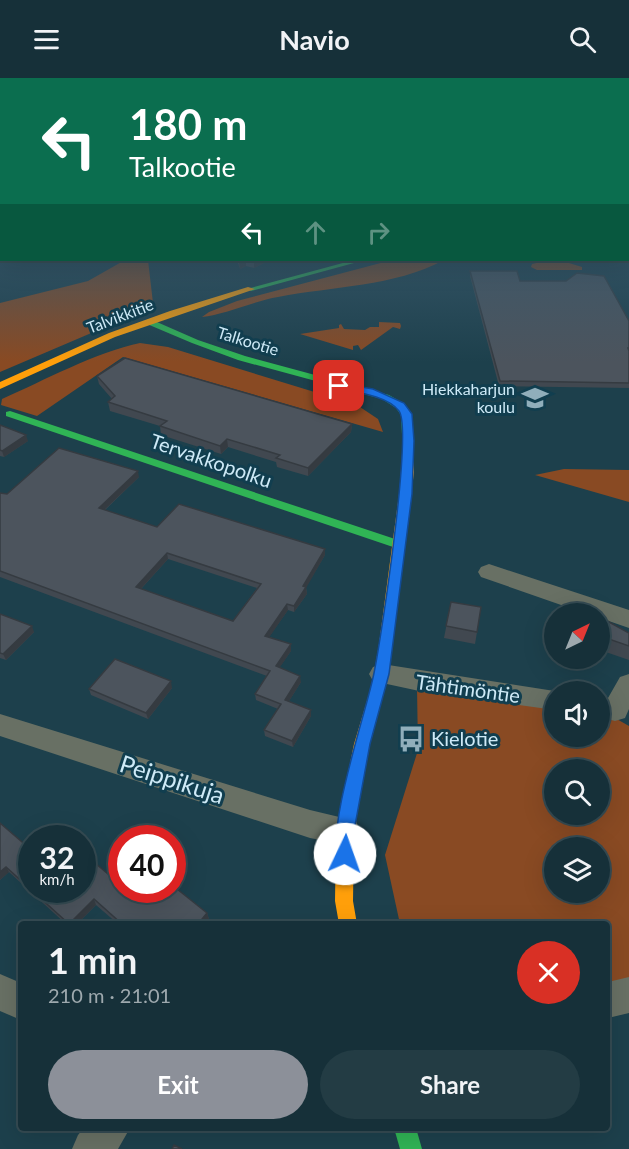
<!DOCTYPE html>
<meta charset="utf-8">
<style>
:root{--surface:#163039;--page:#233c44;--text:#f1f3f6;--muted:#9ea9ae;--line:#354b53;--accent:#8c9099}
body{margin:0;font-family:Lato,sans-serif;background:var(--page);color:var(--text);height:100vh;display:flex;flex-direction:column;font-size:22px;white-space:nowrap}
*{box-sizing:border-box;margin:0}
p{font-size:20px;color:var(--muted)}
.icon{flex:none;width:33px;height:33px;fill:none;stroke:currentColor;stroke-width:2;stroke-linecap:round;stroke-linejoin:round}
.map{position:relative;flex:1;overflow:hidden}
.panel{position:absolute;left:18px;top:843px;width:592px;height:210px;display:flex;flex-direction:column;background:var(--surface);border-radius:6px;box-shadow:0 6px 24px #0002,0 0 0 2px var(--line)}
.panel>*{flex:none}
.top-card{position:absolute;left:0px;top:0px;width:630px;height:183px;box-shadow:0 6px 24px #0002,0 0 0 2px var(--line);background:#0b6e4f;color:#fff;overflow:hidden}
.needle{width:39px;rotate:43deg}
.buttons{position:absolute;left:544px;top:525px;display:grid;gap:12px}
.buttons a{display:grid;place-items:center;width:66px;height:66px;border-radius:50%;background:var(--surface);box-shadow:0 6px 24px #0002,0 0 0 2px var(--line);font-size:30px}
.speed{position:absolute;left:18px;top:747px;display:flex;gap:12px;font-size:30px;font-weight:700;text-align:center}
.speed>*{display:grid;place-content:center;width:78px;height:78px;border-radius:50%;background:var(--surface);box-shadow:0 6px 24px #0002,0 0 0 2px var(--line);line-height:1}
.speed small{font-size:15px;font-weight:400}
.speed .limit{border:9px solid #d22;background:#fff;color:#111}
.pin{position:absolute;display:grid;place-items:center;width:51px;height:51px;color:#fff;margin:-26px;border-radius:12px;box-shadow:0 3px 9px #0006}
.me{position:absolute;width:66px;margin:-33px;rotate:3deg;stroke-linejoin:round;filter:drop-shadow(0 0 4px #0008)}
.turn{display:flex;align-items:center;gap:21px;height:126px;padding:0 30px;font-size:27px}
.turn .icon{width:78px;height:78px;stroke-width:2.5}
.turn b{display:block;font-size:42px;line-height:51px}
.lanes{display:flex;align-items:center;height:57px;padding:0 30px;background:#0003;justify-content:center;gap:30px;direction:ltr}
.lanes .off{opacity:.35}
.round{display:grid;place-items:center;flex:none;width:63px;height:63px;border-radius:32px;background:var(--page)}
.head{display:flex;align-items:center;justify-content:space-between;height:102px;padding:0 30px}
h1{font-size:36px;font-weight:700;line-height:45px}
.action{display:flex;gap:12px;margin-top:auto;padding:12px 30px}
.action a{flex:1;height:69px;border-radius:36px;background:var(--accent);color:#fff;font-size:24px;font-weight:700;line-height:69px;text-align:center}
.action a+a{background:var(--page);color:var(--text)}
header{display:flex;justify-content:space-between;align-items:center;height:78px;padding:0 30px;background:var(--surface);font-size:27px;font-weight:700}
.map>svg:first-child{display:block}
</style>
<header><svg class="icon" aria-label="menu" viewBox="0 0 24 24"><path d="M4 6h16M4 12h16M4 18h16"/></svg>Navio<svg class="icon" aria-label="search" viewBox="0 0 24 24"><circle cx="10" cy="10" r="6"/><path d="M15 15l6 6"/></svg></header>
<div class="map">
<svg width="629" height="1071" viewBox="0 0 629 1071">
<rect width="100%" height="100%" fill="#1d404c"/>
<g fill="#894a23" fill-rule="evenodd">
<path d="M125,182H148L153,225L144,226L89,256L0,294V225L88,203Z"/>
<path d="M392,182H444C393,209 334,208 278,219C254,223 223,237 202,239L209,234L237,223Z"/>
<path d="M541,184L569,185L582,189V192H537L531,189L532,186Z"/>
<path d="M379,244L400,245L401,248L400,251L393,249L361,272L358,267L353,268V272L300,256L339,250V247L341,246L344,251L365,252L370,249H379Z"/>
<path d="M140,265L168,269L357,327L378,341L383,354L123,279L37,338L1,327L2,321C45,302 94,275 140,265Z"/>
<path d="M564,391L629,392V424L535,397Z"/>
<path d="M417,609L555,629V658H600V635L608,636L629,648V900L608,906V846H400L385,777L418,672ZM555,692H600V736H555ZM555,770H600V814H555Z"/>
</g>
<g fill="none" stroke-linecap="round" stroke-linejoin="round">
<g fill="#687064" fill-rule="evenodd">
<path d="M489,486L629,532V550L600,540V536H587L481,499L478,494L481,489Z"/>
<path d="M382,586L561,614H555V632L424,614L373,603L369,596L373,589Z"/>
<path d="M629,596V631L625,640L615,643L600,639V617L608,620L620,599Z"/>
<path d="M0,636L310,732L356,743L360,753L356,763L345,767L310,760L0,658Z"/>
<path d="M0,896L21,905V942L0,933Z"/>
<path d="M629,899V935L608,940V904Z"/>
<path d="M84,1050H130L118,1071H72L78,1057Z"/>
</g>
<g fill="#30b455" fill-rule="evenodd">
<path d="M354,182H365L251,213L247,211Z"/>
<path d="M150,241L198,262L245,278L389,317C418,332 412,348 413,376L408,379L403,376L401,337L396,330L382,321L238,282L192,265L147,246L146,244Z"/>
<path d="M10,333L404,464L406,467L404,470H396L6,338V334Z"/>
<path d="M394,1050H416L422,1071H400Z"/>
</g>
<g fill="#ff9f0a" fill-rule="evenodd">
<path d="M248,209L255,211L115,259L0,311V304L109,255L170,233Z"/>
<path d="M408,373L413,376L414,394L389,596L370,666L354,753L353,823L357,846H339L335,823L336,753L354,666L375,596L402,394L403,376Z"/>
</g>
</g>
<g fill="#414850" fill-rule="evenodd">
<path d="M237,182H270L254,190L246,188L240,191Z"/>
<path d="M470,193L520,203L629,243V310L499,308L470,198Z"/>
<path d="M97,298L352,346L351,354L308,398L277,389L276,384L228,369L221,376L161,357L160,348L110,333L108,324L112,321L99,306Z"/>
<path d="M0,347L28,363L4,379L0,378Z"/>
<path d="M139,399L105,432L157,449L325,471V477L306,509L307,516L294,534L288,532L269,559L291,566V573L279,590L301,604L289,623L311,638L293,669L265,658L264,652L278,631L256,622L255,616L267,598L0,499V415L7,416ZM168,481L257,510L233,543L141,511Z"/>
<path d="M451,524L477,554L475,566L444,560Z"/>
<path d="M0,536L34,554L6,582L0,580Z"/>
<path d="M600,539L629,555V582L600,572Z"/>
<path d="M172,610L148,641L91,617L89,611Z"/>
<path d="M0,745L28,769L207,835L209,841L204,846H118L96,827L77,846H66L9,794L0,802Z"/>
</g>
<g fill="#353b41">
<path d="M246,182V188L240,191L239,184Z"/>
<path d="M257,182H270L254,190V183Z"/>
<path d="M352,346L351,354L308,398V390Z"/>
<path d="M26,357L28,363L4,379L2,373Z"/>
<path d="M227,361L228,369L221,376L220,368Z"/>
<path d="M138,393L139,399L100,436L99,430Z"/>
<path d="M325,471V477L305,512L306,509L307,516L294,534V528L303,508Z"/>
<path d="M167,475L168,481L137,515L136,509Z"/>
<path d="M287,526L288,532L266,564L265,558Z"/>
<path d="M32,548L34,554L6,582L3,576Z"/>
<path d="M291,566V573L276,595V588Z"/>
<path d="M300,598L301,604L286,628L285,622Z"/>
<path d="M171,603L172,610L148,641L146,635Z"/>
<path d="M311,632V638L293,669L292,663Z"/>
<path d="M6,789L9,794L0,802V794Z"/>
<path d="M94,821L96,827L77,846H69Z"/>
<path d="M207,835L209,841L204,846H198Z"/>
</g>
<g fill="#4c545d" stroke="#353b41" stroke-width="1.5" fill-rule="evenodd">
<path d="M470,193H517L520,203H566L577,195L604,198L629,243V270H628L629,273V305L500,303Z"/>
<path d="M125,280L352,346L308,390L276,380L280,377L227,361L220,368L160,348L167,343L108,324L115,318L97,298Z"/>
<path d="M0,347L26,357L2,373L0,372Z"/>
<path d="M59,370L138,393L99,430L157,449L179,426L325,471L303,508L306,509L294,528L287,526L265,558L291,566L276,588L300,598L285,622L311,632L292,663L264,652L281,626L255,616L270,593L0,493V415L7,416ZM167,475L261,506L233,543L136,509Z"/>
<path d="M451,524L481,529L477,554L446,548Z"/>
<path d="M580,528L594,536H573L575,531L579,532Z"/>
<path d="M0,536L32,548L3,576L0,575Z"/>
<path d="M600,539L629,555V568L600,558Z"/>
<path d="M115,581L171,603L146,635L89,611Z"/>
<path d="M0,745L28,769L32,766V812H82V774L114,801L122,794V812H172V807L207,835L198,846H122L94,821L69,846L6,789L0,794Z"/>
<path d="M51,748L66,760H38Z"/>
<path d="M174,1067L182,1071H172Z"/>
</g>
<linearGradient id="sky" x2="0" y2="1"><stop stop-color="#10232a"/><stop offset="0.47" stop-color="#3a596c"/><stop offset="1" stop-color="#3a596c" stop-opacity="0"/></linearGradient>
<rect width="629" height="284" fill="url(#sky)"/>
<path fill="#1a73e8" stroke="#114b97" stroke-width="1.5" d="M339,305L373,311L404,325L412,336L414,363L412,416L389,596L370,666L354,753V776L351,782L345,785L339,782C325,752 367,632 374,595C381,561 413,352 399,333C387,317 354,314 336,310L334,308Z"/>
<defs>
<g id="school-bare" transform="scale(2.07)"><path d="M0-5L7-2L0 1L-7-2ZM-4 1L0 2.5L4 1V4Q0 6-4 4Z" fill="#90aebb" stroke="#113e4f" stroke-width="2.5" paint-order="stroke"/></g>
<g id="bus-bare" transform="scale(2.07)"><path d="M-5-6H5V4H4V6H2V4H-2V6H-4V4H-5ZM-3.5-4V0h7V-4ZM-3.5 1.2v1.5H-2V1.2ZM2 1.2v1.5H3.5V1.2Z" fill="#90aebb" stroke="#113e4f" stroke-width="2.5" paint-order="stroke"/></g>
</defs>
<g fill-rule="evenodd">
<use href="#school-bare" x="535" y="320"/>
<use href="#bus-bare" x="411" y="661"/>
</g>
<g text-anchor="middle" stroke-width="6" stroke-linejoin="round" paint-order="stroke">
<g font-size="16" fill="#ceeaf7" stroke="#113e4f">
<text transform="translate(120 238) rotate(-21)" y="6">Talvikkitie</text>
<text transform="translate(248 263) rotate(17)" y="6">Talkootie</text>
</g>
<g font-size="16" fill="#ceeaf7" stroke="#113e4f" text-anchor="end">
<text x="515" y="317">Hiekkaharjun<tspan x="515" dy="18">koulu</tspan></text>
</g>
<g font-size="20" fill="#ceeaf7" stroke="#113e4f">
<text transform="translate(211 383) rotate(19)" y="7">Tervakkopolku</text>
<text transform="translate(468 611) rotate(8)" y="7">Tähtimöntie</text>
</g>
<g font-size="20" fill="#ceeaf7" stroke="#113e4f" text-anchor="start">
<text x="431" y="668">Kielotie</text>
</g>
<g font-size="24" fill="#ceeaf7" stroke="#113e4f">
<text transform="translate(172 702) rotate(18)" y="8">Peippikuja</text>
</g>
</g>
</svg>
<div class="buttons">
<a><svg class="needle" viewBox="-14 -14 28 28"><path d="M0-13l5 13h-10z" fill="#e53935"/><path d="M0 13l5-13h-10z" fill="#9ea9ae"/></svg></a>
<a><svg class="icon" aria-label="sound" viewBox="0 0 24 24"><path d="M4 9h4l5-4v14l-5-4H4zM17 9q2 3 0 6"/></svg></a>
<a><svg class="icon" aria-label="search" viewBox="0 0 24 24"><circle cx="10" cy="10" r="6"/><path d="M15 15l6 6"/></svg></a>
<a><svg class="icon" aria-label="layers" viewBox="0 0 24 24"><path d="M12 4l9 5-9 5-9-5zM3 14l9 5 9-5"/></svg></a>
</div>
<div class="speed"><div>32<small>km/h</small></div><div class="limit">40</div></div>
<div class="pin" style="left:339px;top:308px;background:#d93025"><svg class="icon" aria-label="arrive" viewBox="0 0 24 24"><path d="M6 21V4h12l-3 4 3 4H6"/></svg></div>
<svg class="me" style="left:345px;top:776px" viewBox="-20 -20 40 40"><circle r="19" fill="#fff"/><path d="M0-13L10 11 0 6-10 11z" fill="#1a73e8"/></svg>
<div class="top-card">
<div class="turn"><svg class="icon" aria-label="left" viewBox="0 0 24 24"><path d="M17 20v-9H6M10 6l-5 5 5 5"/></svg><div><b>180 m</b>Talkootie</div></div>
<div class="lanes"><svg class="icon" aria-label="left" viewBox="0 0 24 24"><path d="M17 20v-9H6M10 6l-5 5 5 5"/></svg><svg class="icon off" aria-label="ahead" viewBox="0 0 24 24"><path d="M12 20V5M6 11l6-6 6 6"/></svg><svg class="icon off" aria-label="right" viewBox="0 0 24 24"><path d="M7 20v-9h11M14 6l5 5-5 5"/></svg></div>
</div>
<section class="panel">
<div class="head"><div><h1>1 min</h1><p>210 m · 21:01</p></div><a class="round" style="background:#d93025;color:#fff"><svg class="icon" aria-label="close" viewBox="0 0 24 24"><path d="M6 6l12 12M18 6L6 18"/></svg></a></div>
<div class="action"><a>Exit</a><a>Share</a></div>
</section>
</div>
